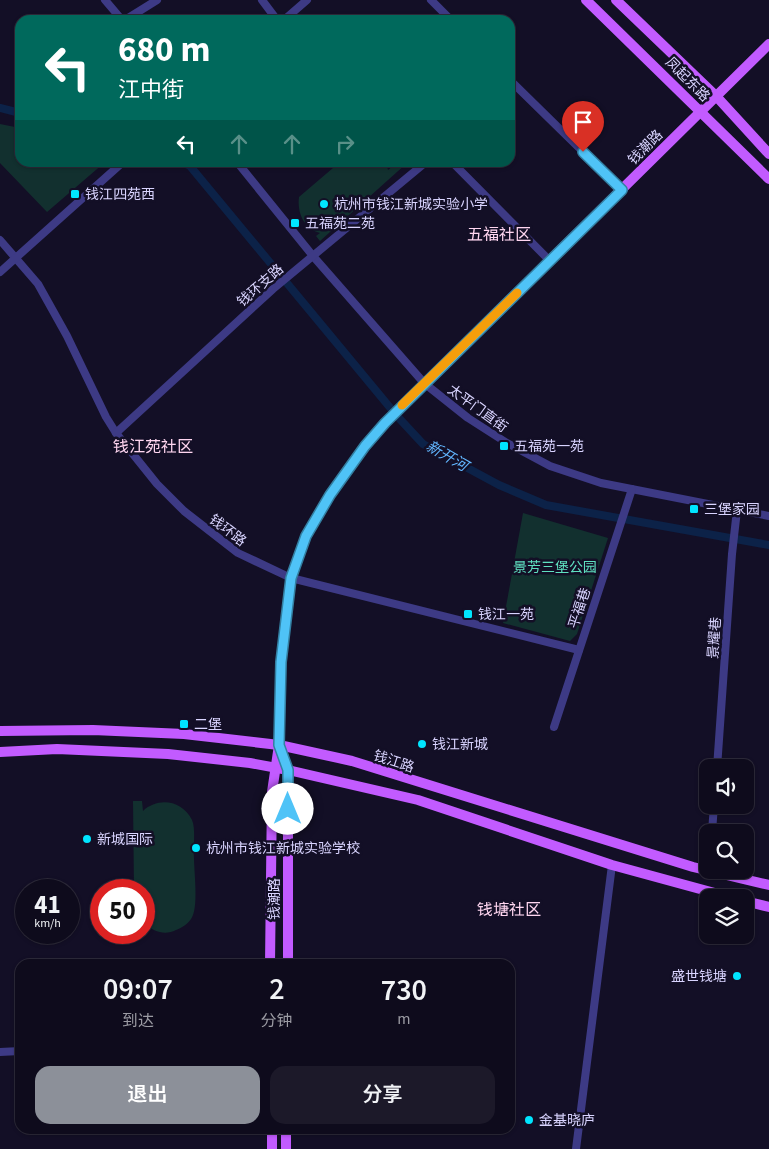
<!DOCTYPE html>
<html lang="zh">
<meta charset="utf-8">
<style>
:root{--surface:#0e0b1c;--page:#1c1929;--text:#f1f3f6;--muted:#9b9ba3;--line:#2e2b3b;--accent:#8c9099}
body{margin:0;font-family:"Source Sans 3","Noto Sans SC",sans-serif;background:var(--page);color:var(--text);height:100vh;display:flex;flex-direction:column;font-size:19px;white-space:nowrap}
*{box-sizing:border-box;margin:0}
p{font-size:16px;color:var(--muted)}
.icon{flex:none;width:28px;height:28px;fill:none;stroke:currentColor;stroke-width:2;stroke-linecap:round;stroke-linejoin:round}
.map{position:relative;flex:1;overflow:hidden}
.details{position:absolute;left:15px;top:959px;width:500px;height:175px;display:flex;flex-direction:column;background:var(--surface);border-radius:15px;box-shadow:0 1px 4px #0004,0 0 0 1px var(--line)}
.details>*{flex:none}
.banner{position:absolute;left:15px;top:15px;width:500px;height:152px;border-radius:15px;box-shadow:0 1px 4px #0004,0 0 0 1px var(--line);background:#00695c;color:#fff;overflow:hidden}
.fabs{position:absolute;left:699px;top:759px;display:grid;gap:10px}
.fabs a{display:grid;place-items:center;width:55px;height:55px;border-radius:10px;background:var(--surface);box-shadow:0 1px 4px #0004,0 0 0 1px var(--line);font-size:25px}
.speed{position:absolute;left:15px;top:879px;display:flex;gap:10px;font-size:25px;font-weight:700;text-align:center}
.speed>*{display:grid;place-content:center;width:65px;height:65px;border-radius:50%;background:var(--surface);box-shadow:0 1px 4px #0004,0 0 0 1px var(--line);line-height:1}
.speed small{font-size:12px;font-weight:400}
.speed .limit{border:8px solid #d22;background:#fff;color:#111}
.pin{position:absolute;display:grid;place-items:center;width:42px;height:42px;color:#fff;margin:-51px -21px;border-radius:50% 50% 50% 0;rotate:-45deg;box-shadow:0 0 5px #0007}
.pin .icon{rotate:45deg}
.me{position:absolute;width:55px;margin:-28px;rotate:0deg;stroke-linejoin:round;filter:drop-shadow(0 0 4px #0008)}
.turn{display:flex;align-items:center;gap:18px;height:105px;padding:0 20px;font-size:22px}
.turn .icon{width:65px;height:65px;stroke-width:2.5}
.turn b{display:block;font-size:35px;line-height:42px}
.lanes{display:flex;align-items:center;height:48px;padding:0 20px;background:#0003;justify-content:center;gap:25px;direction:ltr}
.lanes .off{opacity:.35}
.eta{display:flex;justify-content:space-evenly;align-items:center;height:85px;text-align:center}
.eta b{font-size:30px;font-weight:600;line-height:35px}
.button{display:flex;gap:10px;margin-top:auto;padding:10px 20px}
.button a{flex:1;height:58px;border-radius:15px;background:var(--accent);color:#fff;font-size:20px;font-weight:600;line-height:58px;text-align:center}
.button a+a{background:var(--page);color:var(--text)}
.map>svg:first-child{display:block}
</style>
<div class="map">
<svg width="769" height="1149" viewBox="0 0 769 1149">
<rect width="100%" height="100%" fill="#130f26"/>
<g fill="#12302f">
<path d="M0,124L20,128V162L104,163L47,212L0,163Z"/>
<path d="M340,162L386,163L388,170L397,163H407L320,241L316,236L320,233C304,229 297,213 299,197Z"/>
<path d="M523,513L608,538L577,634L570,641L503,623Z"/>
<path d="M133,801H142L143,811C158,797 182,800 192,820C196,829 193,848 194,858C194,872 199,909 191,919C188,924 181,928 176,930C164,936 154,931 144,924V890H134Z"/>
</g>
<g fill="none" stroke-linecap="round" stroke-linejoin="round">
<g stroke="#0c2248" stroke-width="8">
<path d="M0,108L20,113"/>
<path d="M182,162L190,166L397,416L423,444L499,485L546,505L769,545"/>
</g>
<g stroke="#3d3a85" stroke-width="8">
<path d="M105,0L122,20"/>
<path d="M262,0L277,20"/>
<path d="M431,0L451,20"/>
<path d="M125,20L157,0"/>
<path d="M284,20L307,0"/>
<path d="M510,80L622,190"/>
<path d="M237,162L313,256L424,383L468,418L507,443L550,466L601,483L769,516"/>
<path d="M452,162L550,261"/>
<path d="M0,240L38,284L67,336L106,417L116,433L157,484L184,511L238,553L291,578L579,650"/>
<path d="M0,272L123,162"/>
<path d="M116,433L273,289L426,162"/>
<path d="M554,727L632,489"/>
<path d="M717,768L732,554L737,510"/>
<path d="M712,832L714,805"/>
<path d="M0,1052L20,1051"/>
<path d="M576,1149L612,865"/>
</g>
<g stroke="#c25bff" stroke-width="10">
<path d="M586,0L769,179"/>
<path d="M616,0L716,96L769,154"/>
<path d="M0,731L93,730L184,734L279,745L352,761L693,867L769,885"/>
<path d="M280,746L288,770V964"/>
<path d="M0,752L57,749L168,754L250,763L288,770L418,800L612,865L733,898"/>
<path d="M745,901L769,907"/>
<path d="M270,964L272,792L279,745L281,662L291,578L306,536L330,495L365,446L385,423L769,44"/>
<path d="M272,1129V1149"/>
<path d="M286,1149V1129"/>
</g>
</g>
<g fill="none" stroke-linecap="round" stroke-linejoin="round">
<g stroke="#337fa1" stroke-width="12">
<path id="route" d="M288,809V770L279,745L281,662L291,578L306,536L330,495L365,446L385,423L622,190L583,152"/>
</g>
<use href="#route" stroke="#4fc3f7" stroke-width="9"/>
<path stroke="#f59e0b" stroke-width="9" d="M402,405L517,293"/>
</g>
<g fill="#00e5ff" stroke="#130f26" stroke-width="2">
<rect x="70" y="189" width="10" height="10" rx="2.5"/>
<circle cx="324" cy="204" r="5"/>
<rect x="290" y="218" width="10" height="10" rx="2.5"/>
<rect x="499" y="441" width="10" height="10" rx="2.5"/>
<rect x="689" y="504" width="10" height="10" rx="2.5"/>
<rect x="463" y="609" width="10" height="10" rx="2.5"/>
<rect x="179" y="719" width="10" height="10" rx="2.5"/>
<circle cx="422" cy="744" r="5"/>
<circle cx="87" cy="839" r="5"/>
<circle cx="196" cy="848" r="5"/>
<circle cx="737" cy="976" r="5"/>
<circle cx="529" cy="1120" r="5"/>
</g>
<g text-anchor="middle" stroke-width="5" stroke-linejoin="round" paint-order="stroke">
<g font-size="14" fill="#d9d4ff" stroke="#130f26">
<text transform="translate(688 79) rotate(45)" y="5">凤起东路</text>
<text transform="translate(645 147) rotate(-45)" y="5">钱潮路</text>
<text transform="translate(260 285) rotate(-41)" y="5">钱环支路</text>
<text transform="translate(478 408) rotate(36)" y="5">太平门直街</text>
<text transform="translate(228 530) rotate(37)" y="5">钱环路</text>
<text transform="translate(579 608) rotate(-72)" y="5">平福巷</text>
<text transform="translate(714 638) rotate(-86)" y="5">景耀巷</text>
<text transform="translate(394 761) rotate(18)" y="5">钱江路</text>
<text transform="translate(274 899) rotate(-90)" y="5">钱潮路</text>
</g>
<g font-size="14" fill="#d9d4ff" stroke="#130f26" text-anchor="start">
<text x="85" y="199">钱江四苑西</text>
<text x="334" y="209">杭州市钱江新城实验小学</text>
<text x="305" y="228">五福苑二苑</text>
<text x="514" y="451">五福苑一苑</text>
<text x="704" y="514">三堡家园</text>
<text x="478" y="619">钱江一苑</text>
<text x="194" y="729">二堡</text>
<text x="432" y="749">钱江新城</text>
<text x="97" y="844">新城国际</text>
<text x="206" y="853">杭州市钱江新城实验学校</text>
<text x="727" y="981" text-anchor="end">盛世钱塘</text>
<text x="539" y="1125">金基晓庐</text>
</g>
<g font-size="14" fill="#5fe0c0" stroke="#130f26">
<text x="555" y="572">景芳三堡公园</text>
</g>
<g font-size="15" font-style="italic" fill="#62b6ff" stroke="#130f26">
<text transform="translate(447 456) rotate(30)" y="5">新开河</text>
</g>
<g font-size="16" fill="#ffd6f0" stroke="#130f26">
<text x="499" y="240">五福社区</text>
<text x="153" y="452">钱江苑社区</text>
<text x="509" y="915">钱塘社区</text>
</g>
</g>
</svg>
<div class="fabs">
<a><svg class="icon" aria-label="sound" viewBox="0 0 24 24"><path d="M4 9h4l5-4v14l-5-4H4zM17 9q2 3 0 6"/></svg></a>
<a><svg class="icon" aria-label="search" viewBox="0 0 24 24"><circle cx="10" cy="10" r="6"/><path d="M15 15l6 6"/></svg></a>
<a><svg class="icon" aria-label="layers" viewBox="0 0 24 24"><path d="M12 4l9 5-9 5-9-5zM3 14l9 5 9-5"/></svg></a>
</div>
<div class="speed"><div>41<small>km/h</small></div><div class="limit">50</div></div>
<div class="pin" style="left:583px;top:152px;background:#d93025"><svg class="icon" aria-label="arrive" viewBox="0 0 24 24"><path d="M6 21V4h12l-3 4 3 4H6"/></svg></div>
<svg class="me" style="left:288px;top:809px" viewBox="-20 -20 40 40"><circle r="19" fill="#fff"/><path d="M0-13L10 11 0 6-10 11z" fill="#4fc3f7"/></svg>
<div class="banner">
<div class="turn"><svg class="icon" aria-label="left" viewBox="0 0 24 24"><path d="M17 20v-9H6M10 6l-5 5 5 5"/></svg><div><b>680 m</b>江中街</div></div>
<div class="lanes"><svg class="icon" aria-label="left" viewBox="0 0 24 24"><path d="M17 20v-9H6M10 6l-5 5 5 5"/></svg><svg class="icon off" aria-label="ahead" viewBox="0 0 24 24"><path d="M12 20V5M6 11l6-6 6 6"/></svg><svg class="icon off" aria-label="ahead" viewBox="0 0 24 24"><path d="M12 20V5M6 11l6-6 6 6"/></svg><svg class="icon off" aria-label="right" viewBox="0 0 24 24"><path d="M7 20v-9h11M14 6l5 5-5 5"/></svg></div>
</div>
<section class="details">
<div class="eta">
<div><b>09:07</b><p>到达</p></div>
<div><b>2</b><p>分钟</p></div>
<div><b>730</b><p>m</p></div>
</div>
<div class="button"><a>退出</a><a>分享</a></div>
</section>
</div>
